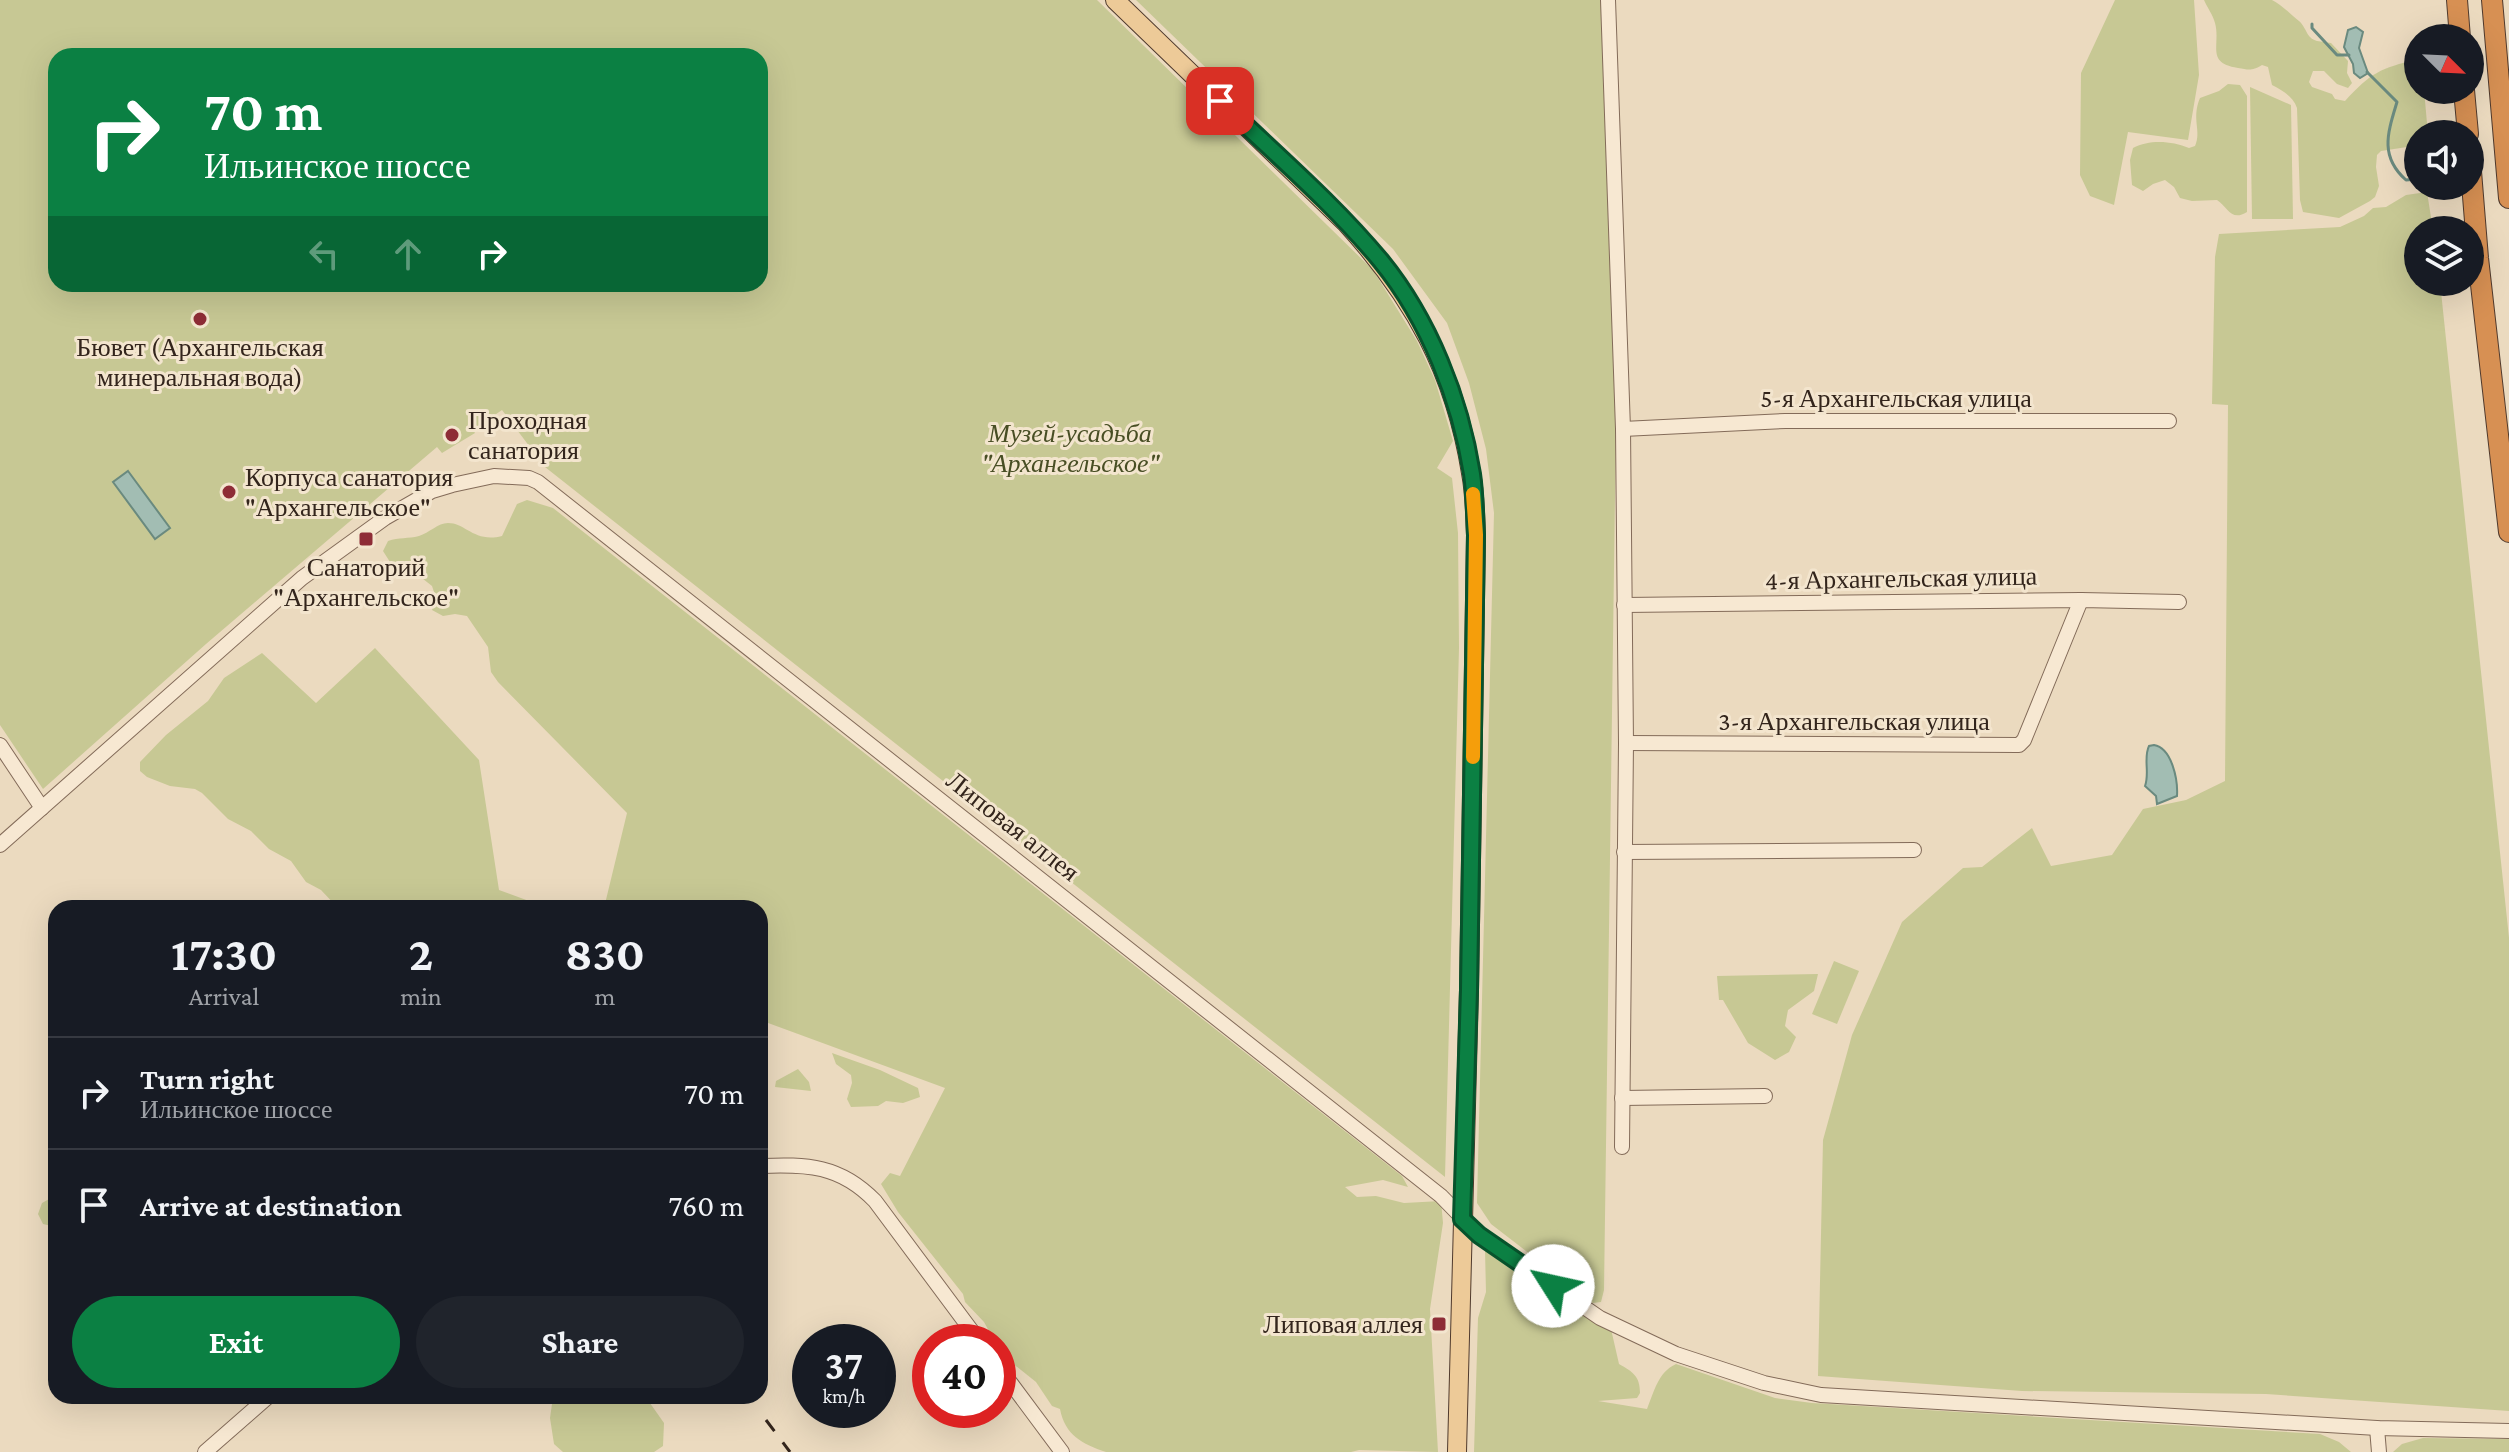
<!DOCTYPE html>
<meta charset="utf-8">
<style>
:root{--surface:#171b24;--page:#20242c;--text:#f1f3f6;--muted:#9ea1a6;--line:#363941;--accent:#0b8043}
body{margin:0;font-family:"Crimson Pro",serif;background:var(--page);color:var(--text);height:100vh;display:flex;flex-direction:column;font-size:30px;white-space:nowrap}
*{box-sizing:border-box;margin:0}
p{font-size:26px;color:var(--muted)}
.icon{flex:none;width:44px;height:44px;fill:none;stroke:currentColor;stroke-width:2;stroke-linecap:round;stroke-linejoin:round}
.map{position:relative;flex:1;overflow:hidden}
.side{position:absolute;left:48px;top:900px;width:720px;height:504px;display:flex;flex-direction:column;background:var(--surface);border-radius:24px;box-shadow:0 8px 32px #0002}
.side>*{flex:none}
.top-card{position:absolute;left:48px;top:48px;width:720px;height:244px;border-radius:24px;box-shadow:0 8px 32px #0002;background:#0b8043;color:#fff;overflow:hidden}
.needle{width:52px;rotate:114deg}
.fabs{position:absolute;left:2404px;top:24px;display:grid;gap:16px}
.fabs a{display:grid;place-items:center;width:80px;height:80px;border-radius:50%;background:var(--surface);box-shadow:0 8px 32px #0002;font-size:40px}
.speed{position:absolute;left:792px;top:1324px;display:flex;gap:16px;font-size:40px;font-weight:700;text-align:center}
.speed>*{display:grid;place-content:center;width:104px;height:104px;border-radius:50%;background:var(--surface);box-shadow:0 8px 32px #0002;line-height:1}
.speed small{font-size:20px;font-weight:400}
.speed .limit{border:12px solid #d22;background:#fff;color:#111}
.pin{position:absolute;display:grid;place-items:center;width:68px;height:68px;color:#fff;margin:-34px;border-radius:16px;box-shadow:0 4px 12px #0006}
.me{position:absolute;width:88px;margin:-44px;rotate:305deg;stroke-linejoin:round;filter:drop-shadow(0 0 6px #0008)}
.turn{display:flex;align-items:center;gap:28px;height:168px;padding:0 24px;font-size:36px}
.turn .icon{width:104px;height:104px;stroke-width:2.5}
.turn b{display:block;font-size:56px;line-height:68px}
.lanes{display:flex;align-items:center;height:76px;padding:0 24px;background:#0003;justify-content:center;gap:40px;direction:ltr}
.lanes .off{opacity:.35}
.eta{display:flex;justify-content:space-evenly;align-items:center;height:136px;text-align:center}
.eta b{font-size:48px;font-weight:700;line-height:56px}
.action{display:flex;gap:16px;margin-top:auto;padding:16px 24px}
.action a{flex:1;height:92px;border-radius:48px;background:var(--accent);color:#fff;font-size:32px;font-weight:700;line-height:92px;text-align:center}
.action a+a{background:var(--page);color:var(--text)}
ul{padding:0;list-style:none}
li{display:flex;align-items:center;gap:24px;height:112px;padding:0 24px;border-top:2px solid var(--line)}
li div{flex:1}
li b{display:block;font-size:30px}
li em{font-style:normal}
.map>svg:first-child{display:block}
</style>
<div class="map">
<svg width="2509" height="1452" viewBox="0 0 2509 1452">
<rect width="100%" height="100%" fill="#ebdabf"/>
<g fill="#c7c894" fill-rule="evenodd">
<path d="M0,0H1097L1373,270L1417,341L1435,380L1453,441L1437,468L1452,478L1458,533L1459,648L1445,1177L545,467L502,410L473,430L475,433L442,453L437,447L206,644L43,789L0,725ZM56,56H760V284H56Z"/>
<path d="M1136,0H1601L1616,425L1604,1290L1601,1302L1593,1303L1491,1224L1477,1203L1494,513L1486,449L1469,383L1447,323L1393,249Z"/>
<path d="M2115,0H2194L2199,75L2188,140L2128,132L2114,205L2090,196L2080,175L2081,73Z"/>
<path d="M2204,0H2272C2281,4 2291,15 2299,21C2307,28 2306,38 2317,41C2322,42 2326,42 2331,43L2348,61L2347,73L2352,83L2348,88L2337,84L2324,71H2313L2309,82L2312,87L2332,94L2335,99L2345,101C2372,72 2379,69 2418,59V90H2424L2428,134H2418V150L2407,147L2381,151L2377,155L2376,167L2379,186L2375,197L2370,201L2339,218L2303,212L2300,200L2297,108C2293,96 2283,91 2272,85L2268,67L2262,65C2252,71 2249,70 2238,68C2205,63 2221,45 2215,23C2213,15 2207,7 2204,0Z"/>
<path d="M2228,84L2240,85L2247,96V212C2231,222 2228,207 2217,200L2192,201L2180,198L2174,187L2165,180L2153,184L2143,191L2132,185L2130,160L2133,148C2150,139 2172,141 2189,148L2195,146C2202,131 2191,119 2200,98L2219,91Z"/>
<path d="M2250,87L2291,105L2293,219H2252Z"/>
<path d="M2427,192L2433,230H2418V282H2440L2509,938V1411L2266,1394L2022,1391L1818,1376L1823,1140L1852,1035L1902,922L1963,868L1982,867L2032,828L2051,866L2112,855L2143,809L2186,800L2225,781L2228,405L2212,404L2215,257L2219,234L2340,227L2364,216L2373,208L2386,207L2406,195Z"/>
<path d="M527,500L553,508L1402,1176L1408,1187L1383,1180L1345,1187L1357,1197L1376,1196L1404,1203L1441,1201L1443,1223L1430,1309L1438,1452L1359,1450L1351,1452H1106C1082,1444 1065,1435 1060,1409L1052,1406L1036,1382L1002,1355L998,1342H995L984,1322L965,1302L963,1294L898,1212L881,1184L890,1173L900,1176L945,1088L760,1020V908H604L627,813L498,682L491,672L488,647L467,616L455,614L443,616L432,610L436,598L432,586L413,571L390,562L383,551L388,541C399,537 408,539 419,536C429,533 438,523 448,523C466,523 474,543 502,536L517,504Z"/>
<path d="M375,648L479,760L499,890L548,908H338L321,890L306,882L291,861L269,849L251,831L228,819L202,793L195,789L170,786L147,777L140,771V762L166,735L208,701L224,678L262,653L316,703Z"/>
<path d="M1834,961L1859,971L1837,1024L1812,1014Z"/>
<path d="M1818,974L1814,991L1788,1010L1785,1026L1796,1037L1789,1052L1775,1060L1748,1043L1723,1000H1719L1717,976Z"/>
<path d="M832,1053L880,1070L918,1088L920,1097L903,1103L886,1101L878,1106L851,1107L847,1099L852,1083L851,1075L836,1064Z"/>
<path d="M798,1069L809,1082L811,1091L775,1087L776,1081Z"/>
<path d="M51,1198L56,1199V1227L43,1224L38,1214L42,1203Z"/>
<path d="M1485,1250L1496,1253L1611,1329L1619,1364C1633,1372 1640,1376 1640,1393L1637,1398L1598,1401L1647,1409C1654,1392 1658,1372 1676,1364L1775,1398L1812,1403L2320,1434L2339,1442L2351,1452H1474L1478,1318L1486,1292Z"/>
<path d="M645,1396L664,1423L663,1446L654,1452H563L554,1444L550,1418L553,1397Z"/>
<path d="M2423,1438L2509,1439V1452H2393L2402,1444Z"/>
</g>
<g fill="#a2bdb3" stroke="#6a8a7f" stroke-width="2">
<path d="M2356,27L2363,32L2359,48L2368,73L2360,78L2354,73L2353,64L2344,47L2348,30Z"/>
<path d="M128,471L170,528L155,539L113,482Z"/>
<path d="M2154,745C2172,748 2178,780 2177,796L2157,804L2156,796L2145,786C2150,773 2143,758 2149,746Z"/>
</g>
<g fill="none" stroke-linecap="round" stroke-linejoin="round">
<g stroke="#6a8a7f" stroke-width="3">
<path d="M2312,24V28L2337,55H2349"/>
<path d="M2367,72L2397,102C2388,132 2379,156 2406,180L2418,179"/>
</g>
<g stroke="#836b59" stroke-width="16">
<g id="minor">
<path d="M1608,0L1623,429L1626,743L1622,1147"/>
<path d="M1623,429L1785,421H2169"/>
<path d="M1624,605L2081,600L2179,602"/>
<path d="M1626,743L2019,745L2024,740L2081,600"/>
<path d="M0,745L42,808"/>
<path d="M0,845L302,578L385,518L432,491L452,485L494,476L529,478L538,482L1441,1196L1479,1235L1600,1318L1676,1354L1764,1383L1821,1395L2377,1428L2509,1431"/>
<path d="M1624,852L1914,850"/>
<path d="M1622,1098L1765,1096"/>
<path d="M760,1166C807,1164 840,1165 875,1201L980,1342"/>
<path d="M998,1366L1062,1452"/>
<path d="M2377,1428L2379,1452"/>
<path d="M205,1452L269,1396"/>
</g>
</g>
<g stroke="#503a2d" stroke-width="20">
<path id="major" d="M1115,0L1346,223C1414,298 1455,372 1471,473C1475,493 1475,515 1476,535L1469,990L1457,1452"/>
</g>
<g stroke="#503a2d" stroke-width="22">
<g id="highway">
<path d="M2457,0L2460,38"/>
<path d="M2492,0L2509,198"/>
<path d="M2464,90L2468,134"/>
<path d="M2470,159L2478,258L2509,532"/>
</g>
</g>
<use href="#minor" stroke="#f7e8d2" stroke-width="14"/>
<use href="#major" stroke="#edca98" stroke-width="18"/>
<use href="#highway" stroke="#d79053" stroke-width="20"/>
<path stroke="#33251c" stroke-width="3" stroke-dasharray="14 14" stroke-linecap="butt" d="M766,1420L790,1452"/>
</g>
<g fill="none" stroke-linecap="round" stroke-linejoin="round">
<g stroke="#07532c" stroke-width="20">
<path id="route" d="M1220,101C1274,153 1333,203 1381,261C1429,320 1460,399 1472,474C1475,494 1475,515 1476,535L1469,990L1462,1219L1479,1235L1553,1286"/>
</g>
<use href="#route" stroke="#0b8043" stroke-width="14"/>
<path stroke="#f59e0b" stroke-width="14" d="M1473,494L1476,535L1473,757"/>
</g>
<g fill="#8e2c36" stroke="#f3e5ce" stroke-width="3">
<circle cx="200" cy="319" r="8"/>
<circle cx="452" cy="435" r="8"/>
<circle cx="229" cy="492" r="8"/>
<rect x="358" y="531" width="16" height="16" rx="4"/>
<rect x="1431" y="1316" width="16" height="16" rx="4"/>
</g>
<g text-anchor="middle" stroke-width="6" stroke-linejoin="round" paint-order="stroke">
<g font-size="26" fill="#33251c" stroke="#f3e5ce">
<text x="200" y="356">Бювет (Архангельская<tspan x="200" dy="30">минеральная вода)</tspan></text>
<text x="468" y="429" text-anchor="start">Проходная<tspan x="468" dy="30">санатория</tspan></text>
<text x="245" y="486" text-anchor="start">Корпуса санатория<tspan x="245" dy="30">"Архангельское"</tspan></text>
<text x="366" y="576">Санаторий<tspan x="366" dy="30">"Архангельское"</tspan></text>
<text x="1423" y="1333" text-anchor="end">Липовая аллея</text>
</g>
<g font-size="26" fill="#33251c" stroke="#f3e5ce">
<text x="1896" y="407">5-я Архангельская улица</text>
<text transform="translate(1901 578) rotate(-1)" y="9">4-я Архангельская улица</text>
<text x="1854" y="730">3-я Архангельская улица</text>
<text transform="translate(1013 826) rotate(38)" y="9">Липовая аллея</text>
</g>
<g font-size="26" font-style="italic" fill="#484e24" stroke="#f3e5ce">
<text x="1070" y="442">Музей-усадьба<tspan x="1070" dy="30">"Архангельское"</tspan></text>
</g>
</g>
</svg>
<div class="fabs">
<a><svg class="needle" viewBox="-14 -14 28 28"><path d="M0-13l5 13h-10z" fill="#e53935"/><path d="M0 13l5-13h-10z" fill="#9ea1a6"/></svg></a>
<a><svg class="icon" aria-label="sound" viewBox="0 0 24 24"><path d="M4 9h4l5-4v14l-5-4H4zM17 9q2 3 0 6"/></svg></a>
<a><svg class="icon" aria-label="layers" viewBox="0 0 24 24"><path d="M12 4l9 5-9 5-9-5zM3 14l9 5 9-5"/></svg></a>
</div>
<div class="speed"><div>37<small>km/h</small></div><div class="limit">40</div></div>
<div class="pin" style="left:1220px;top:101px;background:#d93025"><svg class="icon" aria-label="arrive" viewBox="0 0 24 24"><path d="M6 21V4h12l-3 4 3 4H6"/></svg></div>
<svg class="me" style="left:1553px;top:1286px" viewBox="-20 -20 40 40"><circle r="19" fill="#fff"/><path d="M0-13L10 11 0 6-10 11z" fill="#0b8043"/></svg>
<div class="top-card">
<div class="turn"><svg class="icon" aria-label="right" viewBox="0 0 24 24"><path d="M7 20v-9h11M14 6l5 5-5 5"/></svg><div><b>70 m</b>Ильинское шоссе</div></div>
<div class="lanes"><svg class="icon off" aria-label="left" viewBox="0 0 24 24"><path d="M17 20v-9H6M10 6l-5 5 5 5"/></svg><svg class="icon off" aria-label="ahead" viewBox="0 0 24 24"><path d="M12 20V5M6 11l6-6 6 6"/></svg><svg class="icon" aria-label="right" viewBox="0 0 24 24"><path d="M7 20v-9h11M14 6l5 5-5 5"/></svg></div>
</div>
<section class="side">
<div class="eta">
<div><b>17:30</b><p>Arrival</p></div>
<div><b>2</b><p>min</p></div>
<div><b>830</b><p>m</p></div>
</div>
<ul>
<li><svg class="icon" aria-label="right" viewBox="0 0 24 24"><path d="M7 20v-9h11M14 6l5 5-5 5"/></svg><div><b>Turn right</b><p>Ильинское шоссе</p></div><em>70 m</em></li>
<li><svg class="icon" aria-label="arrive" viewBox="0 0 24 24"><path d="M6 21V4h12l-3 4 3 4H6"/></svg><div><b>Arrive at destination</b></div><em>760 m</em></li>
</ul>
<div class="action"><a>Exit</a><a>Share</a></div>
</section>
</div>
